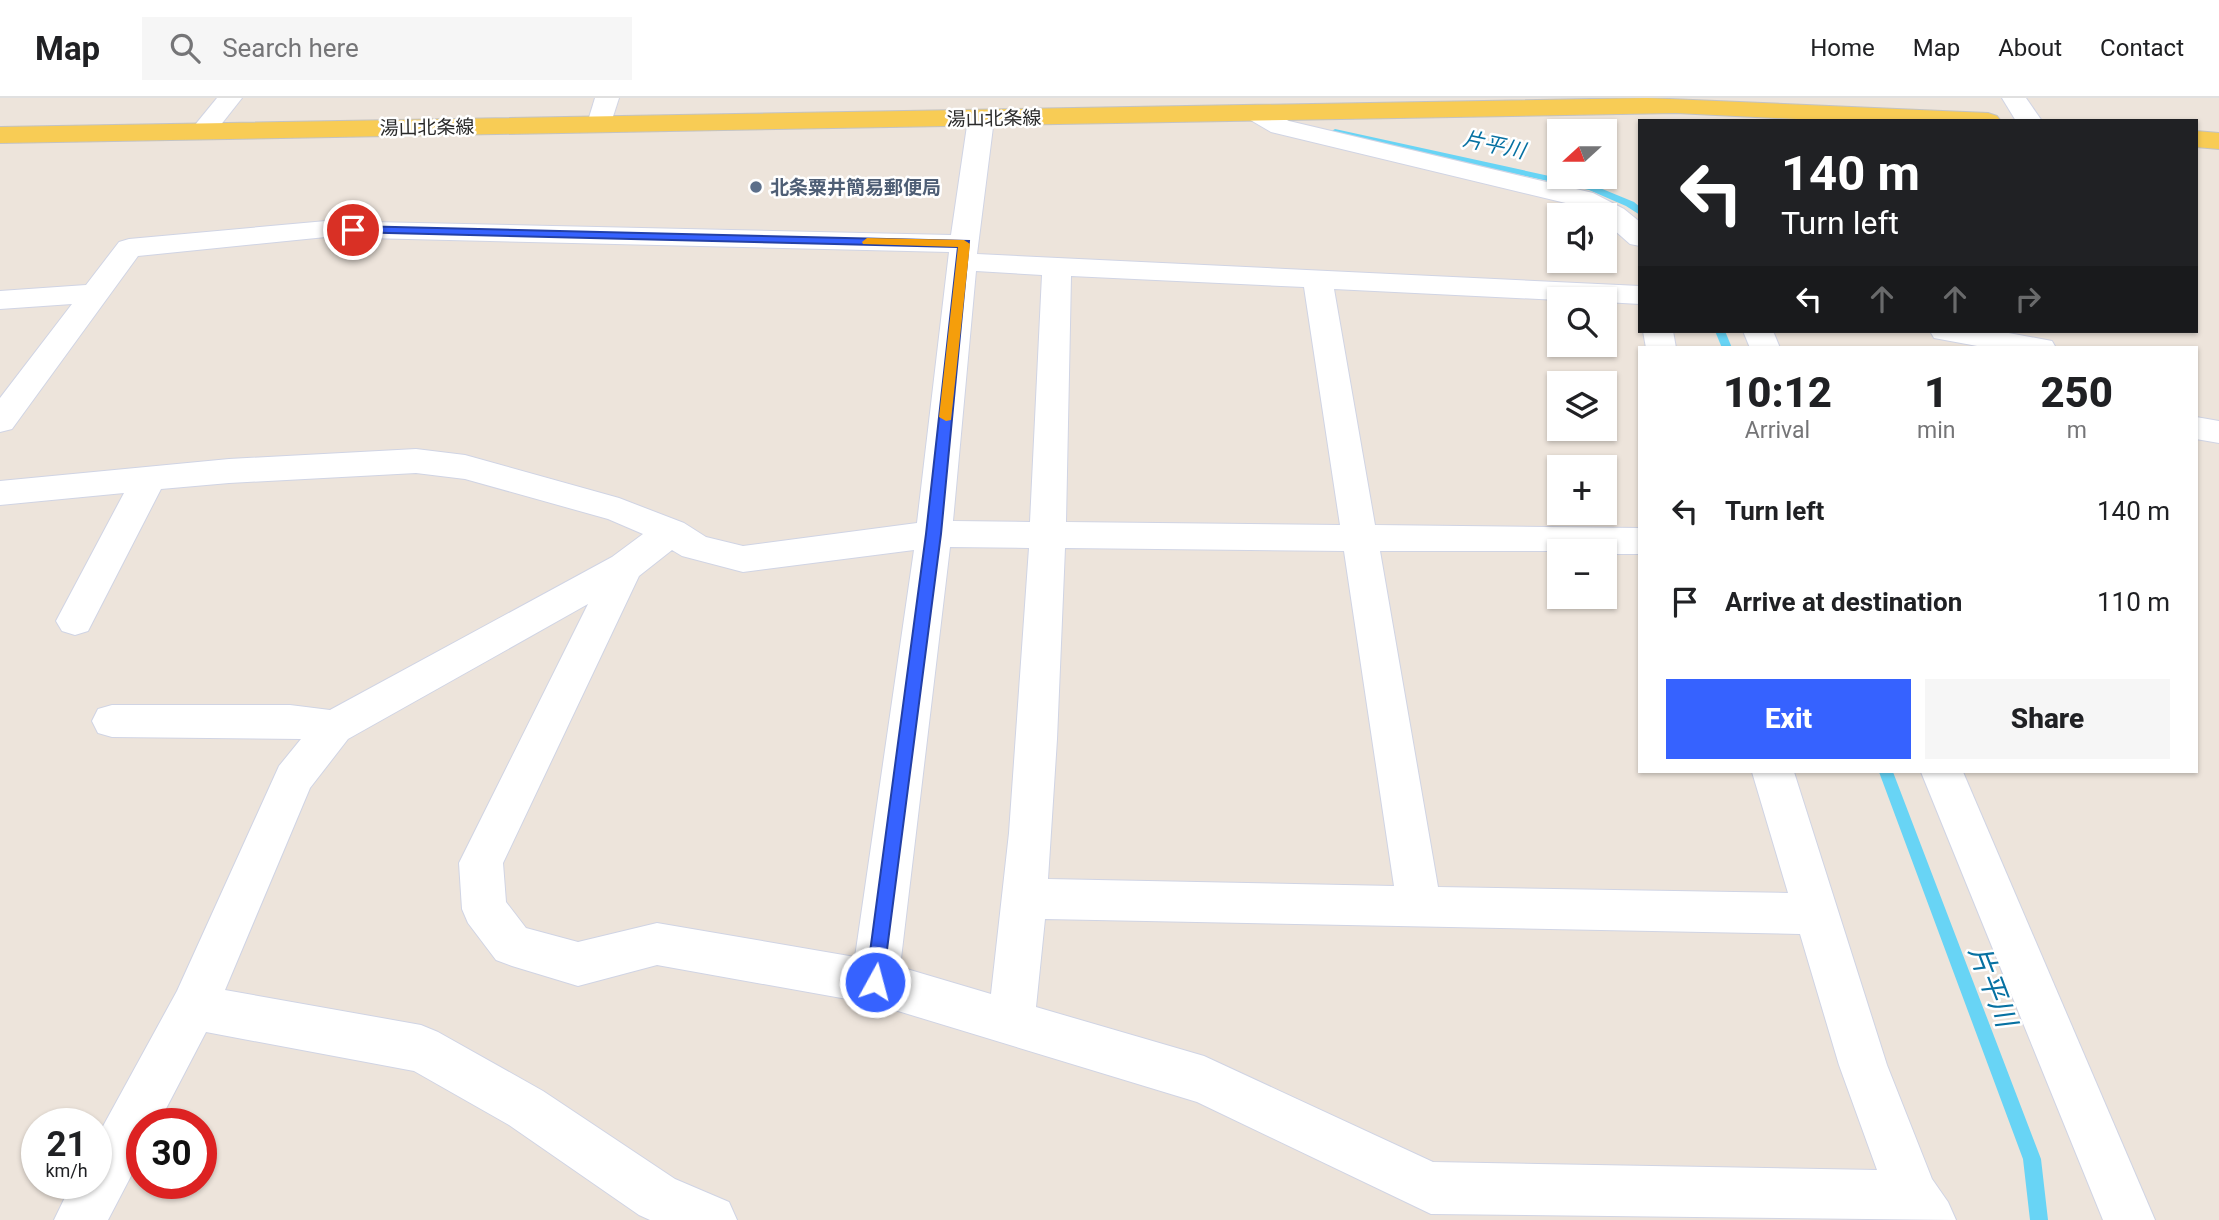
<!DOCTYPE html>
<meta charset="utf-8">
<style>
:root{--surface:#fff;--page:#f6f6f6;--text:#202124;--muted:#757577;--line:#e0e0e0;--accent:#3662ff}
body{margin:0;font-family:Roboto,"Noto Sans JP",sans-serif;background:var(--page);color:var(--text);height:100vh;display:flex;flex-direction:column;font-size:26px;white-space:nowrap}
*{box-sizing:border-box;margin:0}
p{font-size:23px;color:var(--muted)}
.icon{flex:none;width:38px;height:38px;fill:none;stroke:currentColor;stroke-width:2;stroke-linecap:round;stroke-linejoin:round}
.map{position:relative;flex:1;overflow:hidden}
.details{position:absolute;left:1638px;top:248px;width:560px;height:427px;display:flex;flex-direction:column;background:var(--surface);border-radius:0px;box-shadow:0 2px 5px #0004}
.details>*{flex:none}
.banner{position:absolute;left:1638px;top:21px;width:560px;height:214px;border-radius:0px;box-shadow:0 2px 5px #0004;background:#202124;color:#fff;overflow:hidden}
.needle{width:46px;rotate:249deg}
.controls{position:absolute;left:1547px;top:21px;display:grid;gap:14px}
.controls a{display:grid;place-items:center;width:70px;height:70px;border-radius:0px;background:var(--surface);box-shadow:0 2px 5px #0004;font-size:35px}
.speed{position:absolute;left:21px;top:1010px;display:flex;gap:14px;font-size:35px;font-weight:700;text-align:center}
.speed>*{display:grid;place-content:center;width:91px;height:91px;border-radius:50%;background:var(--surface);box-shadow:0 2px 5px #0004;line-height:1}
.speed small{font-size:18px;font-weight:400}
.speed .limit{border:10px solid #d22;background:#fff;color:#111}
.pin{position:absolute;display:grid;place-items:center;width:60px;height:60px;color:#fff;margin:-30px;border:4px solid #fff;border-radius:50%;box-shadow:0 2px 7px #0007}
.me{position:absolute;width:77px;margin:-38px;rotate:7deg;stroke-linejoin:round;filter:drop-shadow(0 0 5px #0008)}
.turn{display:flex;align-items:center;gap:24px;height:147px;padding:0 28px;font-size:32px}
.turn .icon{width:91px;height:91px;stroke-width:2.5}
.turn b{display:block;font-size:49px;line-height:60px}
.lanes{display:flex;align-items:center;height:66px;padding:0 28px;background:#0003;justify-content:center;gap:35px;direction:ltr}
.lanes .off{opacity:.35}
.eta{display:flex;justify-content:space-evenly;align-items:center;height:119px;text-align:center}
.eta b{font-size:42px;font-weight:800;line-height:49px}
.button{display:flex;gap:14px;margin-top:auto;padding:14px 28px}
.button a{flex:1;height:80px;border-radius:0px;background:var(--accent);color:#fff;font-size:28px;font-weight:800;line-height:80px;text-align:center}
.button a+a{background:var(--page);color:var(--text)}
ul{padding:0;list-style:none}
li{display:flex;align-items:center;gap:21px;height:91px;padding:0 28px}
li div{flex:1}
li b{display:block;font-size:26px}
li em{font-style:normal}
header{display:flex;align-items:center;gap:42px;box-sizing:border-box;height:98px;padding:0 35px;background:var(--surface);border-bottom:2px solid var(--line)}
header strong{font-size:33px}
nav{display:flex;gap:38px;margin-inline-start:auto;font-size:24px}
.search{width:490px;height:63px;background:var(--page);display:flex;align-items:center;gap:18px;box-sizing:border-box;padding:0 24px;border-radius:0px;color:var(--muted);font-size:26px}
.map>svg:first-child{display:block}
</style>
<header>
<strong>Map</strong>
<div class="search"><svg class="icon" aria-label="search" viewBox="0 0 24 24"><circle cx="10" cy="10" r="6"/><path d="M15 15l6 6"/></svg>Search here</div>
<nav><a>Home</a><a>Map</a><a>About</a><a>Contact</a></nav>
</header>
<div class="map">
<svg width="2219" height="1122" viewBox="0 0 2219 1122">
<rect width="100%" height="100%" fill="#ede4db"/>
<g fill="none" stroke-linecap="round" stroke-linejoin="round">
<g fill="#68d4f5" fill-rule="evenodd">
<path d="M1335,31L1595,88L1634,104L1640,109V117L1626,108L1589,92L1332,36L1330,34Z"/>
<path d="M1715,233H1725L1732,250H1722Z"/>
<path d="M1879,674H1893L2041,1061L2048,1122H2030L2023,1061Z"/>
</g>
<g stroke="#d0d4e4" stroke-width="2">
<g id="minor">
<path d="M217,0H242L212,38L203,41L194,38L190,33Z"/>
<path d="M595,0H619L609,31L600,34L591,31L587,26Z"/>
<path d="M2002,0H2026L2042,23H2016Z"/>
<path d="M1256,7L1289,23L1593,95L1624,111L1640,124V148L1630,146L1605,124V117H1594L1574,107L1271,34L1247,20L1243,15L1247,10Z"/>
<path d="M981,13L990,16L994,21L977,156L1640,188V206L1605,204V201L1559,202L1334,191L1375,427L1640,430V456H1605V453H1380L1438,789L1788,795L1752,674H1794L1887,967L1932,1081L1948,1104L1956,1122L1431,1116L1197,1004L875,906L657,867L578,888L512,868L496,862L468,825L462,811L459,765L588,506L348,641L310,690L225,892L421,927L438,934L543,993L675,1081L729,1104L737,1122H650L639,1117L509,1027L414,973L206,934L158,1026H142V1057L108,1122H54L72,1085H96V1041L177,893L279,668L301,641L112,639L98,635L92,623L98,611L112,607H290L330,612L612,459L643,436L608,421L465,381L416,375L229,385L161,391L88,533L75,537L62,533L56,523L124,395L0,407V383L229,361L416,351L465,357L619,400L684,425L706,439L743,448L917,425L949,154L326,139L138,158L12,331L0,334V300L72,206L0,211V193L86,187L119,144L129,141L326,123L951,137L968,21L972,16ZM976,173L1042,177L1030,424L953,423ZM1071,178L1304,189L1340,427L1066,424ZM950,449L1029,450L1009,735L991,896L900,869ZM1065,450L1344,453L1394,788L1048,781L1057,641ZM672,452L682,458L743,474L914,452L855,859L657,825L578,844L526,830L506,804L503,765L639,478ZM1045,821L1800,836L1839,967L1877,1072L1433,1064L1204,958L1036,909Z"/>
<path d="M1643,233H1673L1676,250H1646Z"/>
<path d="M1743,233H1773L1780,250H1750Z"/>
<path d="M1930,233H1998L2052,243L2056,250H1988L1934,240Z"/>
<path d="M2196,319L2219,323V345L2196,341Z"/>
<path d="M1921,674H1963L2155,1122H2103Z"/>
</g>
</g>
<g stroke="#c3c3c3" stroke-width="2">
<g id="major">
<path d="M1647,0L1988,15L1997,18L2001,23H1836L1676,15L0,45V29Z"/>
<path d="M2196,33L2219,35V51L2196,49Z"/>
</g>
</g>
<use href="#minor" fill="#fff" fill-rule="evenodd"/>
<use href="#major" fill="#f8cc55" fill-rule="evenodd"/>
</g>
<path fill="#3662ff" stroke="#2340a6" stroke-width="2" d="M353,128L969,143L941,436L882,890L875,893L869,890L866,884L926,436L958,149L349,134V129Z"/>
<path fill="#f59e0b" d="M867,140L964,142L970,146L951,322L946,323L939,319L958,149L863,146L862,144Z"/>
<circle fill="#5c6f8a" stroke="#fff" stroke-width="2.5" cx="756" cy="89" r="7"/>
<g text-anchor="middle" stroke-width="5" stroke-linejoin="round" paint-order="stroke">
<g font-size="19" fill="#2a2a2a" stroke="#fff">
<text transform="translate(994 20) rotate(-1)" y="7">湯山北条線</text>
<text transform="translate(427 29) rotate(-1)" y="7">湯山北条線</text>
</g>
<g font-size="19" font-weight="bold" fill="#4e5e75" stroke="#fff" text-anchor="start">
<text x="770" y="96">北条粟井簡易郵便局</text>
</g>
<g font-size="21" font-style="italic" fill="#0671a2" stroke="#fff">
<text transform="translate(1494 47) rotate(12)" y="7">片平川</text>
</g>
<g font-size="28" font-style="italic" fill="#0671a2" stroke="#fff">
<text transform="translate(1993 888) rotate(69)" y="10">片平川</text>
</g>
</g>
</svg>
<div class="controls">
<a><svg class="needle" viewBox="-14 -14 28 28"><path d="M0-13l5 13h-10z" fill="#e53935"/><path d="M0 13l5-13h-10z" fill="#757577"/></svg></a>
<a><svg class="icon" aria-label="sound" viewBox="0 0 24 24"><path d="M4 9h4l5-4v14l-5-4H4zM17 9q2 3 0 6"/></svg></a>
<a><svg class="icon" aria-label="search" viewBox="0 0 24 24"><circle cx="10" cy="10" r="6"/><path d="M15 15l6 6"/></svg></a>
<a><svg class="icon" aria-label="layers" viewBox="0 0 24 24"><path d="M12 4l9 5-9 5-9-5zM3 14l9 5 9-5"/></svg></a>
<a>+</a>
<a>−</a>
</div>
<div class="speed"><div>21<small>km/h</small></div><div class="limit">30</div></div>
<div class="pin" style="left:353px;top:132px;background:#d93025"><svg class="icon" aria-label="arrive" viewBox="0 0 24 24"><path d="M6 21V4h12l-3 4 3 4H6"/></svg></div>
<svg class="me" style="left:875px;top:884px" viewBox="-20 -20 40 40"><circle r="17" fill="#3662ff" stroke="#fff" stroke-width="3"/><path d="M0-11L8 9 0 5-8 9z" fill="#fff"/></svg>
<div class="banner">
<div class="turn"><svg class="icon" aria-label="left" viewBox="0 0 24 24"><path d="M17 20v-9H6M10 6l-5 5 5 5"/></svg><div><b>140 m</b>Turn left</div></div>
<div class="lanes"><svg class="icon" aria-label="left" viewBox="0 0 24 24"><path d="M17 20v-9H6M10 6l-5 5 5 5"/></svg><svg class="icon off" aria-label="ahead" viewBox="0 0 24 24"><path d="M12 20V5M6 11l6-6 6 6"/></svg><svg class="icon off" aria-label="ahead" viewBox="0 0 24 24"><path d="M12 20V5M6 11l6-6 6 6"/></svg><svg class="icon off" aria-label="right" viewBox="0 0 24 24"><path d="M7 20v-9h11M14 6l5 5-5 5"/></svg></div>
</div>
<section class="details">
<div class="eta">
<div><b>10:12</b><p>Arrival</p></div>
<div><b>1</b><p>min</p></div>
<div><b>250</b><p>m</p></div>
</div>
<ul>
<li><svg class="icon" aria-label="left" viewBox="0 0 24 24"><path d="M17 20v-9H6M10 6l-5 5 5 5"/></svg><div><b>Turn left</b></div><em>140 m</em></li>
<li><svg class="icon" aria-label="arrive" viewBox="0 0 24 24"><path d="M6 21V4h12l-3 4 3 4H6"/></svg><div><b>Arrive at destination</b></div><em>110 m</em></li>
</ul>
<div class="button"><a>Exit</a><a>Share</a></div>
</section>
</div>
